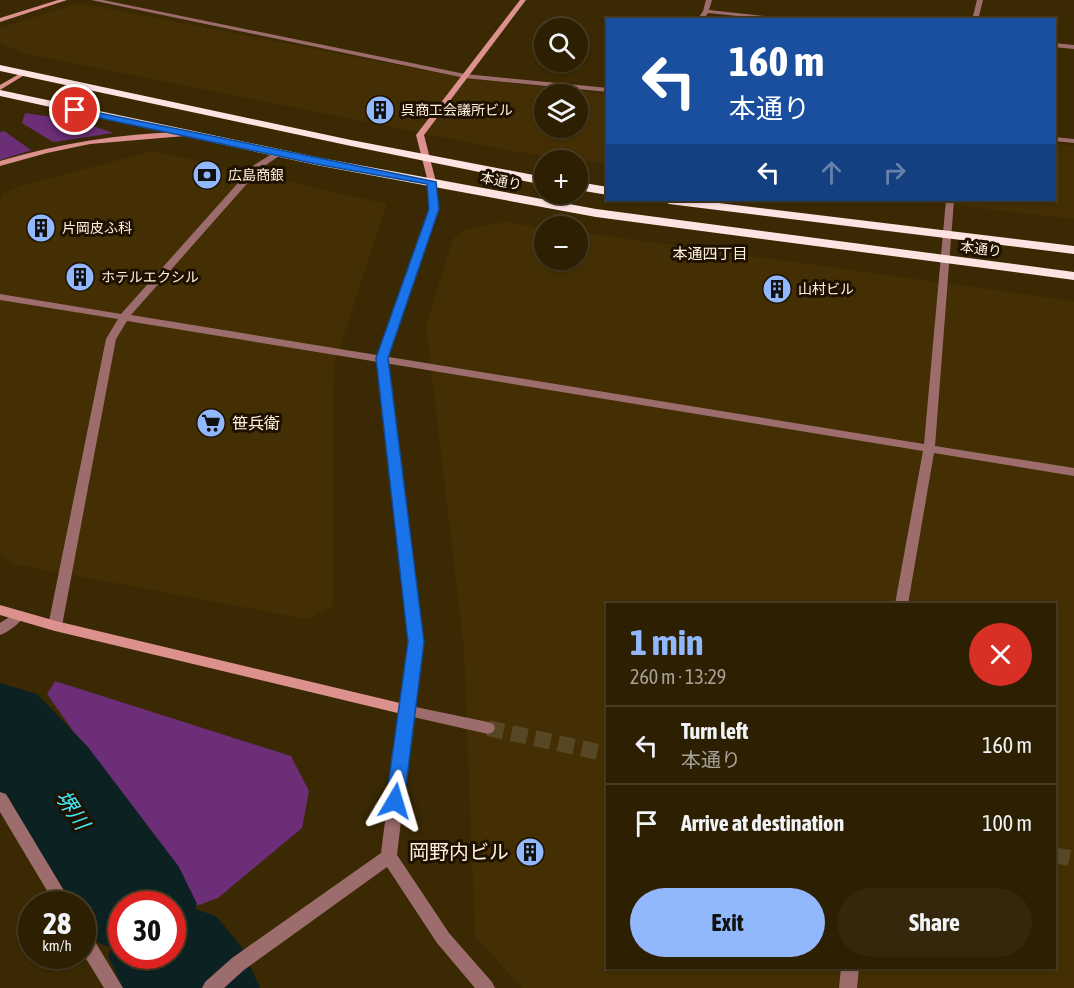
<!DOCTYPE html>
<meta charset="utf-8">
<style>
:root{--surface:#2c1f02;--page:#34270c;--text:#f1f3f6;--muted:#a6a299;--line:#483d24;--accent:#91b8fd}
body{margin:0;font-family:"Asap Condensed","Noto Sans JP",sans-serif;background:var(--page);color:var(--text);height:100vh;display:flex;flex-direction:column;font-size:22px;white-space:nowrap}
*{box-sizing:border-box;margin:0}
p{font-size:20px;color:var(--muted)}
.icon{flex:none;width:33px;height:33px;fill:none;stroke:currentColor;stroke-width:2;stroke-linecap:round;stroke-linejoin:round}
.map{position:relative;flex:1;overflow:hidden}
.drawer{position:absolute;left:606px;top:603px;width:450px;height:366px;display:flex;flex-direction:column;background:var(--surface);border-radius:0px;box-shadow:0 2px 4px #0004,0 0 0 2px var(--line)}
.drawer>*{flex:none}
.banner{position:absolute;left:606px;top:18px;width:450px;height:183px;border-radius:0px;box-shadow:0 2px 4px #0004,0 0 0 2px var(--line);background:#1a4fa0;color:#fff;overflow:hidden}
.tools{position:absolute;left:534px;top:18px;display:grid;gap:12px}
.tools a{display:grid;place-items:center;width:54px;height:54px;border-radius:50%;background:var(--surface);box-shadow:0 2px 4px #0004,0 0 0 2px var(--line);font-size:30px}
.speed{position:absolute;left:18px;top:891px;display:flex;gap:12px;font-size:30px;font-weight:700;text-align:center}
.speed>*{display:grid;place-content:center;width:78px;height:78px;border-radius:50%;background:var(--surface);box-shadow:0 2px 4px #0004,0 0 0 2px var(--line);line-height:1}
.speed small{font-size:15px;font-weight:400}
.speed .limit{border:9px solid #d22;background:#fff;color:#111}
.pin{position:absolute;display:grid;place-items:center;width:51px;height:51px;color:#fff;margin:-26px;border:3px solid #fff;border-radius:50%;box-shadow:0 2px 6px #0007}
.me{position:absolute;width:66px;margin:-33px;rotate:7deg;stroke-linejoin:round;filter:drop-shadow(0 0 4px #0008)}
.turn{display:flex;align-items:center;gap:21px;height:126px;padding:0 24px;font-size:27px}
.turn .icon{width:78px;height:78px;stroke-width:2.5}
.turn b{display:block;font-size:42px;line-height:51px}
.lanes{display:flex;align-items:center;height:57px;padding:0 24px;background:#0003;justify-content:center;gap:30px;direction:ltr}
.lanes .off{opacity:.35}
.round{display:grid;place-items:center;flex:none;width:63px;height:63px;border-radius:32px;background:var(--page)}
.overview{display:flex;align-items:center;justify-content:space-between;height:102px;padding:0 24px}
h1{font-size:36px;font-weight:700;line-height:45px;color:var(--accent)}
.button{display:flex;gap:12px;margin-top:auto;padding:12px 24px}
.button a{flex:1;height:69px;border-radius:36px;background:var(--accent);color:#111;font-size:24px;font-weight:700;line-height:69px;text-align:center}
.button a+a{background:var(--page);color:var(--text)}
ul{padding:0;list-style:none}
li{display:flex;align-items:center;gap:18px;height:78px;padding:0 24px;border-top:2px solid var(--line)}
li div{flex:1}
li b{display:block;font-size:22px}
li em{font-style:normal}
.map>svg:first-child{display:block}
</style>
<div class="map">
<svg width="1074" height="988" viewBox="0 0 1074 988">
<rect width="100%" height="100%" fill="#3a2903"/>
<g fill="#432f03" fill-rule="evenodd">
<path d="M79,3L459,77L607,94V163L517,152L23,53L0,43V28ZM544,94H578V128H544Z"/>
<path d="M1055,144L1074,146V219L910,200H1054Z"/>
<path d="M154,151L387,204L334,365L333,606L306,619L13,564L0,554V200L3,193L22,185Z"/>
<path d="M505,222L544,228V260H578V232L1074,301V988H522L475,936L464,649L426,325L453,239L463,230ZM608,604H1054V968H608Z"/>
</g>
<g fill="#6c2e77">
<path d="M25,113L74,120L114,133L53,142L22,123Z"/>
<path d="M4,131L31,150H32L0,160V132Z"/>
<path d="M55,681L291,756L309,791L302,828L218,898L196,906L47,694Z"/>
</g>
<g fill="none" stroke-linecap="round" stroke-linejoin="round">
<path fill="#0c2122" fill-rule="evenodd" d="M0,683L37,694L88,747L179,867L197,904L195,909L216,916L241,946L260,988H123L108,956L112,948C85,938 82,932 82,904H70L0,795ZM122,904H172V956H122Z"/>
<g stroke="#574724" stroke-width="16" stroke-dasharray="16 8" stroke-linecap="butt">
<path d="M488,728L608,754"/>
<path d="M1054,855L1074,859"/>
</g>
<g fill="#9c6d6c" fill-rule="evenodd">
<path d="M17,612L22,614L24,617C19,624 8,632 0,635V623Z"/>
<path d="M0,792L6,794L72,904H55L0,812Z"/>
<path d="M82,928L88,930L123,988H104L82,952Z"/>
</g>
<g fill="#9c6d6c" fill-rule="evenodd">
<path d="M91,0H103L465,74L608,88V92L465,78Z"/>
<path d="M706,0H712L709,10L802,20H775L708,13L703,20H697L703,11Z"/>
<path d="M977,0H983L978,20H972Z"/>
<path d="M1054,43L1074,45V49L1054,47Z"/>
<path d="M1054,137L1074,139V143L1054,141Z"/>
<path d="M275,152L282,154L260,169L131,315L924,444L946,200H954L935,446L1074,468V476L934,453L908,604H895L923,451L127,321L116,339L62,626L60,629H50L48,626L106,339L118,319L0,300V294L121,314L254,165Z"/>
<path d="M406,705L488,722L493,724L495,728L493,732L488,734L413,717L397,855L449,933L492,982L495,988H475L437,943L387,867L244,970L224,988H202L205,982L232,958L381,853L399,710L401,706Z"/>
<path d="M841,968H859L857,988H839Z"/>
</g>
<g fill="#dc918f" fill-rule="evenodd">
<path d="M58,0H67L0,22V18Z"/>
<path d="M520,0H526L424,135L436,182L438,209L387,358L423,642L413,710L411,714L406,715L55,631L0,615V605L56,621L400,703L409,642L377,358L430,209L428,182L416,135Z"/>
<path d="M21,73L26,74L0,90V85Z"/>
<path d="M182,132H185V136L90,144L47,153L0,166V161C60,143 119,134 182,132Z"/>
</g>
<g fill="#fde4e3" fill-rule="evenodd">
<path d="M0,65L351,140L544,177V185L351,146L0,71Z"/>
<path d="M0,90L321,158L596,209L1074,272V280L596,217L321,166L0,96Z"/>
<path d="M578,182L608,187V195L578,190Z"/>
<path d="M663,200H694L1074,246V254L669,204Z"/>
</g>
</g>
<path fill="#1a73e8" stroke="#114b97" stroke-width="1.5" d="M75,108L436,182L439,209L388,358L424,642L404,801L402,806L395,809L389,806L386,801L408,642L376,358L429,209L427,184L321,165L72,112L71,110Z"/>
<defs>
<g id="building-disc" transform="scale(1.5)"><circle r="9.5" fill="#91b8fd" stroke="#1f1100"/><path d="M-4-6H4V6H1V3H-1V6H-4ZM-2.5-4.3h1.7v1.8h-1.7ZM.8-4.3h1.7v1.8H.8ZM-2.5-1h1.7V.8h-1.7ZM.8-1h1.7V.8H.8Z" fill="#111"/></g>
<g id="bank-disc" transform="scale(1.5)"><circle r="9.5" fill="#91b8fd" stroke="#1f1100"/><path d="M-6-4H6V4H-6ZM0-2.3a2.3 2.3 0 1 0 0 4.6a2.3 2.3 0 1 0 0-4.6Z" fill="#111"/></g>
<g id="supermarket-disc" transform="scale(1.5)"><circle r="9.5" fill="#91b8fd" stroke="#1f1100"/><path d="M-6-5.5h2.5l.6 2H6L4.5 2H-2.5L-4.4-4H-6ZM-1.5 3.2a1.3 1.3 0 1 0 .1 0ZM3 3.2a1.3 1.3 0 1 0 .1 0Z" fill="#111"/></g>
</defs>
<g fill-rule="evenodd">
<use href="#building-disc" x="380" y="110"/>
<use href="#bank-disc" x="207" y="175"/>
<use href="#building-disc" x="41" y="228"/>
<use href="#building-disc" x="80" y="277"/>
<use href="#building-disc" x="777" y="289"/>
<use href="#supermarket-disc" x="211" y="423"/>
<use href="#building-disc" x="530" y="852"/>
</g>
<g text-anchor="middle" stroke-width="6" stroke-linejoin="round" paint-order="stroke">
<g font-size="14" fill="#fef3df" stroke="#1f1100" text-anchor="start">
<text x="401" y="115">呉商工会議所ビル</text>
<text x="228" y="180">広島商銀</text>
<text x="62" y="233">片岡皮ふ科</text>
<text x="101" y="282">ホテルエクシル</text>
<text x="798" y="294">山村ビル</text>
</g>
<g font-size="14" fill="#fef3df" stroke="#1f1100">
<text transform="translate(501 181) rotate(11)" y="5">本通り</text>
<text transform="translate(981 249) rotate(7)" y="5">本通り</text>
</g>
<g font-size="15" fill="#fef3df" stroke="#1f1100">
<text x="710" y="259">本通四丁目</text>
</g>
<g font-size="16" fill="#fef3df" stroke="#1f1100" text-anchor="start">
<text x="232" y="429">笹兵衛</text>
</g>
<g font-size="20" fill="#fef3df" stroke="#1f1100" text-anchor="end">
<text x="509" y="859">岡野内ビル</text>
</g>
<g font-size="21" font-style="italic" fill="#43e9f3" stroke="#1f1100">
<text transform="translate(72 810) rotate(56)" y="7">堺川</text>
</g>
</g>
</svg>
<div class="tools">
<a><svg class="icon" aria-label="search" viewBox="0 0 24 24"><circle cx="10" cy="10" r="6"/><path d="M15 15l6 6"/></svg></a>
<a><svg class="icon" aria-label="layers" viewBox="0 0 24 24"><path d="M12 4l9 5-9 5-9-5zM3 14l9 5 9-5"/></svg></a>
<a>+</a>
<a>−</a>
</div>
<div class="speed"><div>28<small>km/h</small></div><div class="limit">30</div></div>
<div class="pin" style="left:75px;top:110px;background:#d93025"><svg class="icon" aria-label="arrive" viewBox="0 0 24 24"><path d="M6 21V4h12l-3 4 3 4H6"/></svg></div>
<svg class="me" style="left:395px;top:801px" viewBox="-20 -20 40 40"><path d="M0-17L14 15 0 8-14 15z" fill="#1a73e8" stroke="#fff" stroke-width="4"/></svg>
<div class="banner">
<div class="turn"><svg class="icon" aria-label="left" viewBox="0 0 24 24"><path d="M17 20v-9H6M10 6l-5 5 5 5"/></svg><div><b>160 m</b>本通り</div></div>
<div class="lanes"><svg class="icon" aria-label="left" viewBox="0 0 24 24"><path d="M17 20v-9H6M10 6l-5 5 5 5"/></svg><svg class="icon off" aria-label="ahead" viewBox="0 0 24 24"><path d="M12 20V5M6 11l6-6 6 6"/></svg><svg class="icon off" aria-label="right" viewBox="0 0 24 24"><path d="M7 20v-9h11M14 6l5 5-5 5"/></svg></div>
</div>
<section class="drawer">
<div class="overview"><div><h1>1 min</h1><p>260 m · 13:29</p></div><a class="round" style="background:#d93025;color:#fff"><svg class="icon" aria-label="close" viewBox="0 0 24 24"><path d="M6 6l12 12M18 6L6 18"/></svg></a></div>
<ul>
<li><svg class="icon" aria-label="left" viewBox="0 0 24 24"><path d="M17 20v-9H6M10 6l-5 5 5 5"/></svg><div><b>Turn left</b><p>本通り</p></div><em>160 m</em></li>
<li><svg class="icon" aria-label="arrive" viewBox="0 0 24 24"><path d="M6 21V4h12l-3 4 3 4H6"/></svg><div><b>Arrive at destination</b></div><em>100 m</em></li>
</ul>
<div class="button"><a>Exit</a><a>Share</a></div>
</section>
</div>
